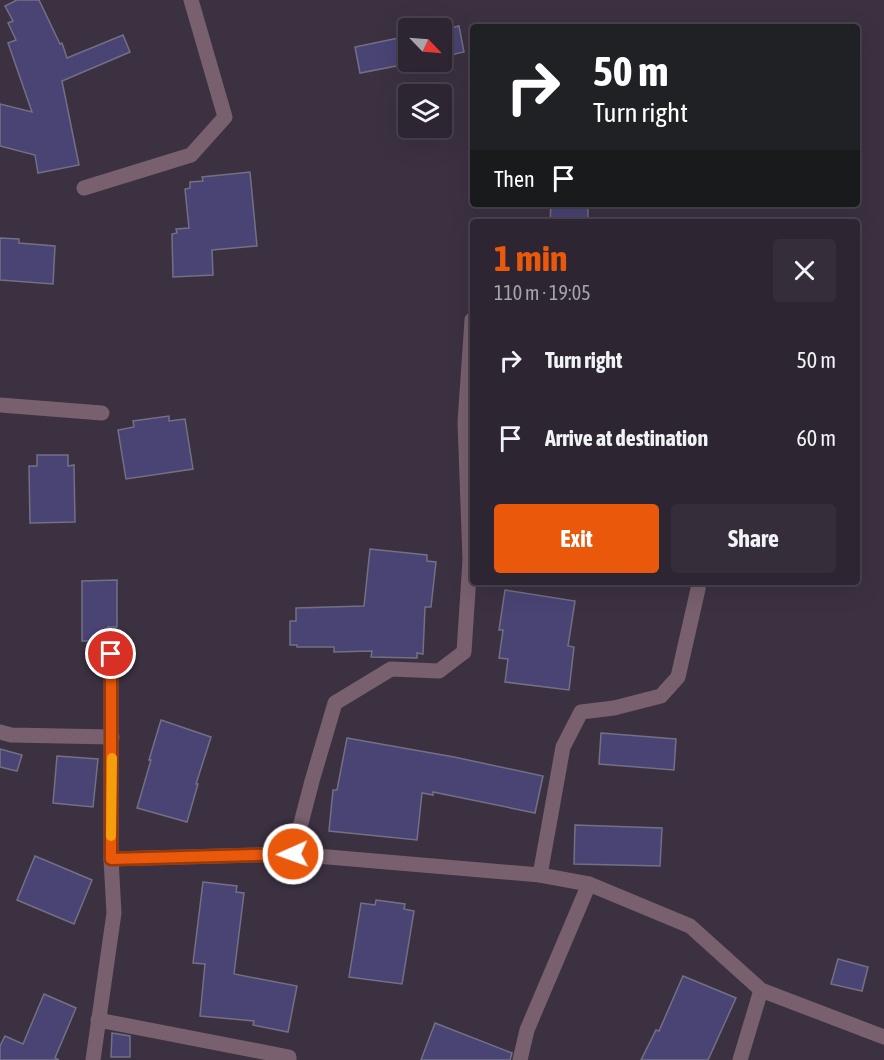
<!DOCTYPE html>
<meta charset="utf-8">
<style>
:root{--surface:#2d2531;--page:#352d39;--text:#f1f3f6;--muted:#a7a5ab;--line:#48424d;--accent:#ea580c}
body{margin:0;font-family:"Asap Condensed",sans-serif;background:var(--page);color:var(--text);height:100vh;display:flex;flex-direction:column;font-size:22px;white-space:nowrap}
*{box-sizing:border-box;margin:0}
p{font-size:20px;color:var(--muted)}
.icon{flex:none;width:33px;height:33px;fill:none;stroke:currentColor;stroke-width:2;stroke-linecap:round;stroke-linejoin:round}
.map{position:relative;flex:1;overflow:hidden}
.side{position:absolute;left:470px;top:219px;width:390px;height:366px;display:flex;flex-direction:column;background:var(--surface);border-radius:6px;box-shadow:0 6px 24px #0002,0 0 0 2px var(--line)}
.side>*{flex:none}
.top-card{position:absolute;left:470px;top:24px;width:390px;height:183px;border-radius:6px;box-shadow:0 6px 24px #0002,0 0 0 2px var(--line);background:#202124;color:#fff;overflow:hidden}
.needle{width:39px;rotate:115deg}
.fabs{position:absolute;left:398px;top:18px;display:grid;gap:12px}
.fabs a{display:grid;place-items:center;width:54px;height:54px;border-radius:6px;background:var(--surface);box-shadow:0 6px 24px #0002,0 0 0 2px var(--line);font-size:30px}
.pin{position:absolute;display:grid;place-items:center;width:51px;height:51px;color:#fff;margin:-26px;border:3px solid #fff;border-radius:50%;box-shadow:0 2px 6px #0007}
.me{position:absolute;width:66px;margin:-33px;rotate:268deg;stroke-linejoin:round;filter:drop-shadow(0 0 4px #0008)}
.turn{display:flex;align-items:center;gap:21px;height:126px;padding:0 24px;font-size:27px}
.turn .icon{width:78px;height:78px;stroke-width:2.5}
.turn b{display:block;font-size:42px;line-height:51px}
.then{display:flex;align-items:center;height:57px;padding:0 24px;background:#0003;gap:12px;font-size:22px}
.round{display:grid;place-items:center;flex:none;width:63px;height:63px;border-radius:6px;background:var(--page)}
.headline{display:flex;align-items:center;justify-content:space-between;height:102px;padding:0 24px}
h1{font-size:36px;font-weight:700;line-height:45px;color:var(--accent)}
.action{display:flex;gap:12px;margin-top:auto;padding:12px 24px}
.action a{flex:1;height:69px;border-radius:6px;background:var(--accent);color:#fff;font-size:24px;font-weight:700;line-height:69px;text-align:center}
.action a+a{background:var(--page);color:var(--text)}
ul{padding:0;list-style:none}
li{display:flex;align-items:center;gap:18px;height:78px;padding:0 24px}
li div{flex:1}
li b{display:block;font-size:22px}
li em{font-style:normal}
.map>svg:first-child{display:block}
</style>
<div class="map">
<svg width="884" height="1060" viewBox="0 0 884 1060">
<rect width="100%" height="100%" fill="#3c3141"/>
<g fill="#4a4475" stroke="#727085" stroke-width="1.5">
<path d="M17,0H39L60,44L62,43L67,58L123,35L130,52L62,81L79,165L38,173L35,155L0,146V104L32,112L8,43L16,40L8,23L13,21L5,6Z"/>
<path d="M459,26L464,52L441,57V30Z"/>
<path d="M408,36V62H417L360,73L355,47Z"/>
<path d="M250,172L257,246L212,250L213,275L173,277L172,234L177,233L176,229L189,228L185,189L190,188V182L203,181L202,177Z"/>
<path d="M551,204H588V222H550Z"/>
<path d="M0,238L19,239V243L55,246L53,284L0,280Z"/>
<path d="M169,416V421L185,419L193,469L126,479L118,430L134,427L133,421Z"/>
<path d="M37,455H68V466L74,465L75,522L30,523L29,466H37Z"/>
<path d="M370,549L427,555V561L436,562L431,607H425L423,654L417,653V658L371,657L372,651L334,652V647H297V645H290V621H296V608L364,606Z"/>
<path d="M117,580V627H108L107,641H82V581Z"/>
<path d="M505,590L575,601L568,646L574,647L569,690L505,682L508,659L499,658L503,630H499Z"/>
<path d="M161,720L211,737L196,784H198L187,822L137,808L151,760H149Z"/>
<path d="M601,733L676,739L674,770L599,764Z"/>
<path d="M347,738L454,757L543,776L535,813L433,792V795L422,793L417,840L329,831L333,790H337Z"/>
<path d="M0,749L22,755L17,771L0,767Z"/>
<path d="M57,756L98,759L93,807L53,803Z"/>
<path d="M575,825L662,828L660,866L574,864Z"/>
<path d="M35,856L92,880L74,924L17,900Z"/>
<path d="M203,882L237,886L236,892L244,893L234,974L297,986L288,1032L253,1025L254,1021L200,1016L205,964L193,963Z"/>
<path d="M376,900L405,904L404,909L414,911L402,984L349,977L361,903L375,905Z"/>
<path d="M838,959L868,967L862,991L831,984Z"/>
<path d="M683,976L736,998L708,1060H641L656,1030L659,1031Z"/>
<path d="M44,994L76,1008L55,1058L59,1060H0V1046L5,1036L23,1044Z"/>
<path d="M435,1023L512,1053L510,1060H421Z"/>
<path d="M112,1033L130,1036V1057H111Z"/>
</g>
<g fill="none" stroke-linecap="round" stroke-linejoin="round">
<g stroke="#78606e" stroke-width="15">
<path d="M84,188L191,155L225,117L191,0"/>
<path d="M0,405L102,413"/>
<path d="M0,732L11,735L112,737"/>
<path d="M293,854L312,781L335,703L391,669L439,671L464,652L470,560L465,422L472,320"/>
<path d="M111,859L293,854L540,875L589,884L690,926L761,990L884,1037"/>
<path d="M540,875L563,747L581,712L614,708L661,696L678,677L698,589V582"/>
<path d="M98,1020L289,1057V1060"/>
<path d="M93,1060L114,913L111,859V654"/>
<path d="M520,1060L527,1030L589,884"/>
<path d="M740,1060L761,990"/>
</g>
</g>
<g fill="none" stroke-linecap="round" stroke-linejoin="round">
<g stroke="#983908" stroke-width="15">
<path id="route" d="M111,654V859L293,854"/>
</g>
<use href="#route" stroke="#ea580c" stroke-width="10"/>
<path stroke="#f59e0b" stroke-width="10" d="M111,836L112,758"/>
</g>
</svg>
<div class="fabs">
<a><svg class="needle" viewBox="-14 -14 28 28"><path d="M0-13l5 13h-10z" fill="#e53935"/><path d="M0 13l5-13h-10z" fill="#a7a5ab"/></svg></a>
<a><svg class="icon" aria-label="layers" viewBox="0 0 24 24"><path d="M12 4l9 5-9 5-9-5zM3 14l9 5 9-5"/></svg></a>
</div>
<div class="pin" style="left:111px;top:654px;background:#d93025"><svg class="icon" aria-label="arrive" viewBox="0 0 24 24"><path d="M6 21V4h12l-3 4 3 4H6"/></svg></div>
<svg class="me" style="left:293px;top:854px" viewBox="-20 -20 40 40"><circle r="17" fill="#ea580c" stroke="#fff" stroke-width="3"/><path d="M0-11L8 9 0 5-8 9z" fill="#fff"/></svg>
<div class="top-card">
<div class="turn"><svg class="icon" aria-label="right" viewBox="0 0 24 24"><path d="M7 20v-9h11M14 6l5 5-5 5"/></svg><div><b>50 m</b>Turn right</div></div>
<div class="then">Then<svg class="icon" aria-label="arrive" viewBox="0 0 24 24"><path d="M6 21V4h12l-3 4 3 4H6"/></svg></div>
</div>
<section class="side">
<div class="headline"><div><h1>1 min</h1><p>110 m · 19:05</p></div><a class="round"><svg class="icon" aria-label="close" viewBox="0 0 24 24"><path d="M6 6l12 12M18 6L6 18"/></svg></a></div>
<ul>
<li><svg class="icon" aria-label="right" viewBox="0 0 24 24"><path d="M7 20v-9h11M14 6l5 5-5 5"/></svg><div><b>Turn right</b></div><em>50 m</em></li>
<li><svg class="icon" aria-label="arrive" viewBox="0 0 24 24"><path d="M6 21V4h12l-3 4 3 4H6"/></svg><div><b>Arrive at destination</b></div><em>60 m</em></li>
</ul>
<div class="action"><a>Exit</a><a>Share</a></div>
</section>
</div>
